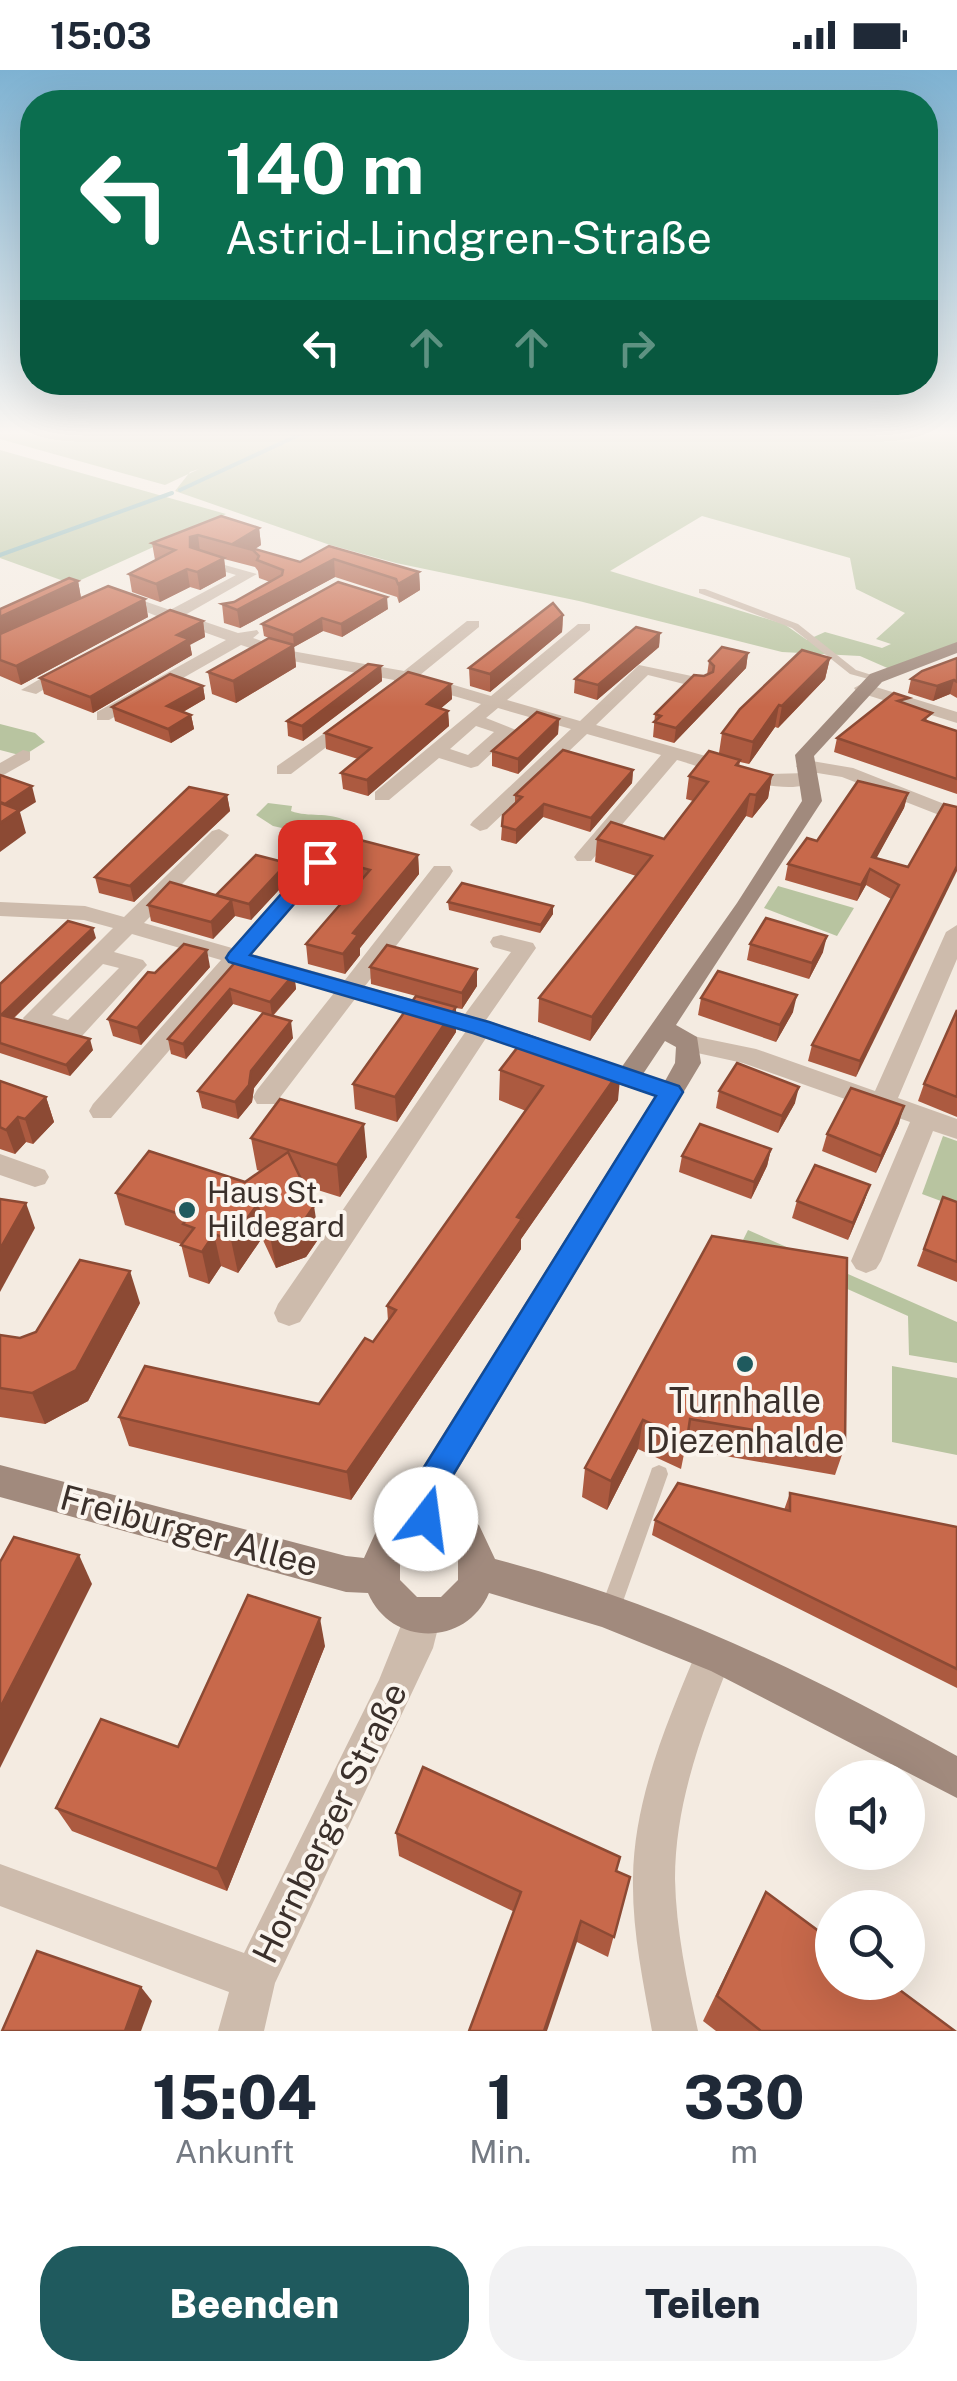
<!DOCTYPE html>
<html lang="de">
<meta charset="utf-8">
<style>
:root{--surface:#fff;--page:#f2f2f3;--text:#1f2937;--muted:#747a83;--accent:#1f5a5e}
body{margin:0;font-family:"Public Sans",sans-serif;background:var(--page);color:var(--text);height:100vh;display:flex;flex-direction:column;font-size:38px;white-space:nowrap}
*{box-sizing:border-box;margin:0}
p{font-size:32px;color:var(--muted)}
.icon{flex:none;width:55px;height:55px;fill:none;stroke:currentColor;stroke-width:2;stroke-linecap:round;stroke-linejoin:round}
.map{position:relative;height:1961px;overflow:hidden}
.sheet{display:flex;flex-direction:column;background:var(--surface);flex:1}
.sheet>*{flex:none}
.top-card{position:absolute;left:20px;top:20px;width:918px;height:305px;border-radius:40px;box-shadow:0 10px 40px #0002;background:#0b6e4f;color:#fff;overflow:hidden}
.buttons{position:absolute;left:815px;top:1690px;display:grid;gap:20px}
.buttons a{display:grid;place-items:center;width:110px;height:110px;border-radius:50%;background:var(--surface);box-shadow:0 10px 40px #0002;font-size:50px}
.pin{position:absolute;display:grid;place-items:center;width:85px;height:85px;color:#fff;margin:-42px;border-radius:20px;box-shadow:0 5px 15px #0006}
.me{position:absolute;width:110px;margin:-55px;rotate:15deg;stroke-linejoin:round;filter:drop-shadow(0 0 8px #0008)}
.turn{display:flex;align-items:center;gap:35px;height:210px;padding:0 40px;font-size:45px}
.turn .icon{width:130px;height:130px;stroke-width:2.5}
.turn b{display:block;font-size:70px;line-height:85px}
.lanes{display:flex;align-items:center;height:95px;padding:0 40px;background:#0003;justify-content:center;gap:50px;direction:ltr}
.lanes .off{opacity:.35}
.eta{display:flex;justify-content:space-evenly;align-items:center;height:170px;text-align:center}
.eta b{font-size:60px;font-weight:800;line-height:70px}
.primary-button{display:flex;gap:20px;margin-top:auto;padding:20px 40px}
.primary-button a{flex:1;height:115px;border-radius:40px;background:var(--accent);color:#fff;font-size:40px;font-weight:800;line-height:115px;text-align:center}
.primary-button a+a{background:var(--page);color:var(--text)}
.status{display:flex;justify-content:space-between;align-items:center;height:70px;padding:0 50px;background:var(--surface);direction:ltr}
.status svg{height:28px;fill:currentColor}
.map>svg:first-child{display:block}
</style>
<div class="status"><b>15:03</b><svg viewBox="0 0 49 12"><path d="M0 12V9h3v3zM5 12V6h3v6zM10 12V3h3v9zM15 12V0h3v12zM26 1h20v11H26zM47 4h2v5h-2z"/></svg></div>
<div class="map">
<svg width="957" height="1961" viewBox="0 0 957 1961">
<rect width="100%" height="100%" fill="#f4ebe1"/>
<g fill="#b8c4a0" fill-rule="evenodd">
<path d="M0,363H957V577L892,600L860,586L782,582L579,531L396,493L330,475L175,421L190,402L199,399L165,415L0,369ZM702,446L850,488L856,519L905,543L876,569L891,574L882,578L825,562L807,570L784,554L610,501Z"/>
<path d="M0,380L226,444L72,514L0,488Z"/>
<path d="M0,654L35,663L45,672L23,686L0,680Z"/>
<path d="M268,733L292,736L291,741C310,748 326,741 347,751L331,769L273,756L256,745Z"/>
<path d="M778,816L854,838L837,866L764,838Z"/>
<path d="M943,1066L957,1071V1137L922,1124Z"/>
<path d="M748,1160L957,1252V1293L909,1285L908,1246L742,1172Z"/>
<path d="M892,1296L957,1308V1385L892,1372Z"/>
</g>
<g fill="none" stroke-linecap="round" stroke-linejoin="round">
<g stroke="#7fb0b2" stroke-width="4">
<path d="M180,420L303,363"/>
<path d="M0,485L172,423"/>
</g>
<g fill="#cdbbac" fill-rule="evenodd">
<path d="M699,519H705L798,554L856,600L881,608L876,611L850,604L792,558L699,523Z"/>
<path d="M659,1395L666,1398L668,1404L620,1540L617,1547L610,1550L603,1547L600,1540L650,1404L652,1398Z"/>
</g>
<g fill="#cdbbac" fill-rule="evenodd">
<path d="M196,487L257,504L185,545L238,563L257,560L259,563L253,568L286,580L404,601L467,551H479V557L420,605L491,626L578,554H590V560L507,630L580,651L639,595L706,609L709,613L700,618L648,605L596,655L769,704L808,703L818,709C790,732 709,699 677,690L591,791H577L574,787L577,783L661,685L587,664L487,759L480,761L470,755L473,751L571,659L498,638L486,648L516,660L478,696L471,698L439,688L389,730H375V722L481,634L410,613L394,617V610L282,589L241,575L109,650H97V642L226,570L173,551L159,552V547L107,526L115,521L170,540L236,505L196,493ZM476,656L494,662L468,685L450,679Z"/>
<path d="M66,594L81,598L36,624L21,620Z"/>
<path d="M863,613L957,642V653L857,622L854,618Z"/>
<path d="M352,644L358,645V653L291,704H277V696Z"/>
<path d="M23,680L30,682V690L0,707V693Z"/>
<path d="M806,690L853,698L957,739V752L842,707L799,700L796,696Z"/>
<path d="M219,759L229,765L226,769L144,853L232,878L313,788H327L331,792L327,796L252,884L345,910L434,796H450L453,801L450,806L365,916L465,944L511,882L493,877L490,872L493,867L501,865L533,873L536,878L486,950L561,976L565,982L552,991L486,968L300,1252L289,1256L278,1252L274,1243L278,1234L466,961L355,929L275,1034H257L253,1027L257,1020L334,923L242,896L111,1048H93L89,1041L93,1034L221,890L132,864L114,882L143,890L147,895L82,966L73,968L26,954L23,948L113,858L84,850L0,846V832L85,836L124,847L212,761ZM103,894L119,898L68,950L52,945Z"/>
<path d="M957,855V889L898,1028L957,1049V1069L933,1061L881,1191L876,1199L866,1203L856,1199L851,1191L910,1052L743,993L679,979L676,973L688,965L756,979L875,1021L946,862Z"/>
<path d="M0,1084L45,1100L49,1107L45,1114L35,1117L0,1105Z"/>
<path d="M423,1528L436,1533L441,1546L433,1578L275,1913L264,1961H218L229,1922L0,1836V1794L244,1883L379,1610L410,1533Z"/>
<path d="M713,1567L726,1573L732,1586C704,1657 675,1731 675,1809C676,1860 687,1911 698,1961H652C643,1911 632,1860 633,1808C634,1726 669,1648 700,1573Z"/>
</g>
<path fill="#a18a7d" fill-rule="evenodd" d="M957,572V583L882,612L814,686L822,731L676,955L697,967L701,993L448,1416L445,1436L479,1455L495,1489C658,1531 810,1604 957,1686V1728L711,1601L602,1557L489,1523C466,1577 391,1577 368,1523L346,1522L0,1427V1395L346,1486L364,1488L379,1455L411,1436L420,1401L655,1026L618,1014L614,1008L737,833L802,731L795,685L870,604ZM665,971L676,977L675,993L665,1011L643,1004ZM418,1467H440L458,1485V1510L441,1527H417L400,1510V1485Z"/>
</g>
<g fill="#ac5a40">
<path d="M221,446L259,458L261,475L255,479L300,492L329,476L419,502L420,520L399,533L397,527L335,507L240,558L224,553L222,534L234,532L270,512L259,508L258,501L255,497L224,489L226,506L200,520L190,517L160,532L132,522L129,504L155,490L152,473Z"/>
<path d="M78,511L81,528L145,529L148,547L21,615L0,606V539Z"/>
<path d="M388,539L342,567L323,561L294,577L296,597L236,633L212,624L208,602L269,568L264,566L262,554Z"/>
<path d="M563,545L562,562L490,622L470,616L469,598Z"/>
<path d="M203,551L205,567L190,574L192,585L93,643L44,624L40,608Z"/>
<path d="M660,563L659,577L597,630L574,623L575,609Z"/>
<path d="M748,583L746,598L674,673L653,667L655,644L707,605L709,591Z"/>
<path d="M830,588L825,609L778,658L775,657L749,694L740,692L739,696L772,705L768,728L752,748L746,746L590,971L538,952L539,928L636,806L595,792L597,769H664L693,731L686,729L689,706L719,683L722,663Z"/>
<path d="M957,588V628L950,624L933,631L908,623L911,609Z"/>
<path d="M381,596L382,611L303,671L288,666L287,651Z"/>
<path d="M451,614L452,629L441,638L448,641L449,656L368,726L343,719L341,703L358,689L326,679L325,663Z"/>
<path d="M203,616L205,629L183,642L191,645L194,659L171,673L115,651L112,637Z"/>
<path d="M907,634L930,652L957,661V724L834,682L837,668Z"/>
<path d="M559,649L558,664L518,704L492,696V681Z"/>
<path d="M633,700L632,713L590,762L543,747L516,774L501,770L502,756L515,734V725Z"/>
<path d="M908,723L904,738L876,788L908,797L957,737L856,1007L808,991L812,975L891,829L866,815L857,831L785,810L788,794L817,771Z"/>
<path d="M227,725L230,741L134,832L99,823L95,807Z"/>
<path d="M418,785L419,804L360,878V885L345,904L308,894L306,874L356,815L323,807L321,787Z"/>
<path d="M289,809L251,850L235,846L213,869L151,851L148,835L216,825Z"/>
<path d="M448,832L553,844L540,863L449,840Z"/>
<path d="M96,868L13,949L93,980L70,1006L0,983V914Z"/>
<path d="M750,874L823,882L809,909L747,890Z"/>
<path d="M239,888L294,904L296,919L273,946L293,968L254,1018L252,1032L238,1049L202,1038L198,1021L263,943L233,934L186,989L171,984L168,969Z"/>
<path d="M210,897L141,975L113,966L108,949L155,903Z"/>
<path d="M370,897L477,916L462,939L456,938V962L397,1052L355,1039L353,1014L416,926L371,914Z"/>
<path d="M701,928L793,942L776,972L698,945Z"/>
<path d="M957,940V1047L918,1031L924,1014Z"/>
<path d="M500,1000L618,1030L521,1169V1179L351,1430L129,1376L119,1347L319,1334L373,1272L388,1251L387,1236L526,1041L499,1030Z"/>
<path d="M0,1011L46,1027L54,1052L33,1074L26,1072L15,1084L0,1079Z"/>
<path d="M719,1021L795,1033L778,1063L716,1038Z"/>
<path d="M899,1053L876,1103L822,1081L827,1064Z"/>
<path d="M251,1068L367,1087L340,1127L305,1116L319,1168L306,1187L276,1198L262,1168L238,1203L221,1196L209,1214L189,1207L181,1174L125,1155L116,1123L245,1112L260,1101L257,1100Z"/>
<path d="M771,1079L767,1096L751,1129L679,1102L682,1086Z"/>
<path d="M870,1115L864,1132L848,1170L792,1148L797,1131Z"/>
<path d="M943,1127L957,1132V1212L917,1196Z"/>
<path d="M712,1166L845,1376L835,1405L685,1379L681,1399L638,1379L607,1440L582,1427L585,1398Z"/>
<path d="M140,1233L88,1331L45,1354L0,1347V1265L20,1268Z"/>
<path d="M790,1423L957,1457V1618L652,1465L655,1450L784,1440Z"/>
<path d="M325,1576L227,1821L72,1761L56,1738L178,1677Z"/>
<path d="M396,1763L617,1801L630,1807L608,1887L399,1786Z"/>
<path d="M766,1822L955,1961H716L703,1951Z"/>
</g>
<g fill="#8c4a34">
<path d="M259,458L261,475L253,480L234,473Z"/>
<path d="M198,465L200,482L190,477V467Z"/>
<path d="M224,488L226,506L200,520L197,502Z"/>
<path d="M334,489L335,507L240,558L237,540Z"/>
<path d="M187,499L190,517L160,532L156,514Z"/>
<path d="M419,502L420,520L399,533L398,514Z"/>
<path d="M78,511L81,528L0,568V547Z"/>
<path d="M387,527L388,539L342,567L341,554Z"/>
<path d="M145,529L148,547L21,615L16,596Z"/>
<path d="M563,545L562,562L490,622V604Z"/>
<path d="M322,548L323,561L294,577L293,565Z"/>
<path d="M203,551L205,567L190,575L192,585L93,643L90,627L177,565Z"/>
<path d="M660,563L659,577L597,630L598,615Z"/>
<path d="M294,575L296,597L236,633L233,611Z"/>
<path d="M748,583L746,598L674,673L676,658Z"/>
<path d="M830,588L825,609L778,658L782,636Z"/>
<path d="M381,596L382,611L303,671L302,656Z"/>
<path d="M954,610L950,624L933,631L937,616Z"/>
<path d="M451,614L452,629L427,650V634Z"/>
<path d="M203,616L205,629L169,650L167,636Z"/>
<path d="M779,635L775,657L749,694L753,672Z"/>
<path d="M448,641L449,656L368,726L367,710Z"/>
<path d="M191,645L194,659L171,673L168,659Z"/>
<path d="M559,649L558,664L518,704V689Z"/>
<path d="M633,700L632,713L590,762L591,748Z"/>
<path d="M772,705L768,728L752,748L756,725Z"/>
<path d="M32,716L36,732L20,742L26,763L0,782V753L5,734Z"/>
<path d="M908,723L904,738L870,800L866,815L857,831L861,815L872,787Z"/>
<path d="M750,724L746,746L590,971L592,947Z"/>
<path d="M227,725L230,741L134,832L130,816Z"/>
<path d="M544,734L543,747L516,774V760Z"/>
<path d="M418,785L419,804L360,878V885L345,904L343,884L353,863Z"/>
<path d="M287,793L289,809L251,850L249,834Z"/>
<path d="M957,796V801L856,1007L860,991Z"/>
<path d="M232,830L235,846L213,869L211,852Z"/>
<path d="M553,836V844L540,863L541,855Z"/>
<path d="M93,858L96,868L5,956L1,945Z"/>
<path d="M827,866L823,882L809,909L812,893Z"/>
<path d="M207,880L210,897L141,975L137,958Z"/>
<path d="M477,899V916L462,939V923Z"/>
<path d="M294,904L296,919L272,946L270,932Z"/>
<path d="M230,919L233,934L186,989L183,974Z"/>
<path d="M797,925L793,942L776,972L780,955Z"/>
<path d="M456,937V962L397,1052L395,1027Z"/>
<path d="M291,951L293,968L254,1018L252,1032L238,1049L235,1032L251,1001Z"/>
<path d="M90,969L93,980L70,1006L66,995Z"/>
<path d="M621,999L618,1030L521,1169V1179L351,1430L347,1402L517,1147Z"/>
<path d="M799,1017L795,1033L778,1063L782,1046Z"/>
<path d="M46,1027L54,1052L33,1074L25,1049Z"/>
<path d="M904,1036L899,1053L876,1103L881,1086Z"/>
<path d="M18,1047L26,1072L15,1084L6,1060Z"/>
<path d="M364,1054L367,1087L340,1127L337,1095Z"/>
<path d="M771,1079L767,1096L751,1129L754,1112Z"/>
<path d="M870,1115L864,1132L848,1170L853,1153Z"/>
<path d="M26,1133L35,1158L0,1222V1179Z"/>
<path d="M257,1135L262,1168L238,1203L231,1170Z"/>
<path d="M314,1136L319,1168L306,1187L276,1198L270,1166Z"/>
<path d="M214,1164L221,1196L209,1214L202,1182Z"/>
<path d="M130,1201L140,1233L88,1331L45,1354L32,1323Z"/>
<path d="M643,1350L638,1379L607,1440L611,1411Z"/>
<path d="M79,1485L92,1514L0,1698V1638Z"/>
<path d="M320,1548L325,1576L227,1821L217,1799Z"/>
<path d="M581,1851L577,1872L547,1961H544Z"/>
<path d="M141,1917L152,1931L141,1961H125Z"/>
</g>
<g fill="#c8694b" stroke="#8c4a34" stroke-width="2.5">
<path d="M221,446L259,458L234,473L300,492L329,476L419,502L398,514L396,509L334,489L237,540L222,534L234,532L282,505L283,500L257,490L259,486L253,480L198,465L190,467V477L224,488L197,502L187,499L156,514L129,504L175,480L152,473Z"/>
<path d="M69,508L78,511L0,547V539Z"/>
<path d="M338,512L387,527L341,554L322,548L293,565L262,554Z"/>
<path d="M108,516L145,529L16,596L0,590V564Z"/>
<path d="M553,533L563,545L490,604L469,598Z"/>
<path d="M170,540L203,551L177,565L189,569L90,627L40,608Z"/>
<path d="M636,557L660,563L598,615L575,609Z"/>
<path d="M269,568L294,575L233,611L208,602Z"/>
<path d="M722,577L748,583L676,658L654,652L661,646L655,644L694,605L704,606L713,602L714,596L709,591Z"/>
<path d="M802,580L830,588L782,636L779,635L753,672L722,663L740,639Z"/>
<path d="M957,588V612L954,610L937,616L911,609L922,601Z"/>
<path d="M368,594L381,596L302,656L287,651Z"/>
<path d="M408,602L451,614L427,634L448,641L367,710L341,703L371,678L325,663Z"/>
<path d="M170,604L203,616L167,636L191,645L168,659L112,637Z"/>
<path d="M894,623L909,628L898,631L932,643L923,650L957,661V709L837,668Z"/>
<path d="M537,642L559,649L518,689L492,681Z"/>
<path d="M563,680L633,700L591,748L544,734L516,760L502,756L503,745L522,727L515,725Z"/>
<path d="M709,681L740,690L736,695L772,705L756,725L750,724L592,947L539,928L652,786L597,769L611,752L664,769L708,712L689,706Z"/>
<path d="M0,705L32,716L5,734L0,732Z"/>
<path d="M858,711L908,723L872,787L908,797L944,734L957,737V796L860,991L812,975L899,815L870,799L861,815L788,794L807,768L817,771Z"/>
<path d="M189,717L227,725L130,816L95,807Z"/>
<path d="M0,733L19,740L0,753Z"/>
<path d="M341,765L418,785L353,863L358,865L343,884L306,874L370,800L321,787Z"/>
<path d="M256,785L287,793L249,834L216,825Z"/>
<path d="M170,812L232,830L211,852L148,835Z"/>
<path d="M462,813L553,836L541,855L448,832Z"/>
<path d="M766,848L827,866L812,893L750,874Z"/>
<path d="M68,851L93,858L1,945L90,969L66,995L0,973V914Z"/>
<path d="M184,874L207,880L137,958L108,949L148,902L155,903Z"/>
<path d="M387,875L477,899L462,923L370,897Z"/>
<path d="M239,888L294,904L270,932L230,919L183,974L168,969Z"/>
<path d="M718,901L797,925L780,955L701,928Z"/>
<path d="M416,926L456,937L395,1027L353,1014Z"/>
<path d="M957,940V1027L924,1014Z"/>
<path d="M263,943L291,951L251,1001L249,1015L235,1032L198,1021Z"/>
<path d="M527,965L621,999L517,1147L522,1149L347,1402L119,1347L145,1296L319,1334L365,1268L373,1272L396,1240L387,1236L543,1016L500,1000Z"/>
<path d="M737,993L799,1017L782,1046L719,1021Z"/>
<path d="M0,1011L46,1027L25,1049L18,1047L6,1060L0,1057Z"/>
<path d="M851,1018L904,1036L881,1086L827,1064Z"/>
<path d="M280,1029L364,1054L337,1095L251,1068Z"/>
<path d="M700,1054L771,1079L754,1112L682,1086Z"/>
<path d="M149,1081L245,1112L288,1082L314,1136L301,1155L270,1166L257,1135L231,1170L214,1164L202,1182L181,1175L194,1158L183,1154L188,1147L116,1123Z"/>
<path d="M815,1095L870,1115L853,1153L797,1131Z"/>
<path d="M943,1127L957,1132V1192L924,1179Z"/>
<path d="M0,1129L26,1133L0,1179Z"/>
<path d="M712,1166L847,1188L845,1376L690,1349L687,1370L643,1350L611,1411L585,1398Z"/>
<path d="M80,1190L130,1201L76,1300L32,1323L0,1318V1265L20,1268L36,1262Z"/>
<path d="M678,1413L790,1441V1423L957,1457V1599L655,1450Z"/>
<path d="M14,1467L79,1485L0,1638V1492Z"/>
<path d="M248,1525L320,1548L217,1799L56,1738L101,1649L178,1677Z"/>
<path d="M423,1697L620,1787L616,1801L630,1807L614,1867L581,1851L544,1961H469L521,1822L396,1763Z"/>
<path d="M766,1822L832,1871V1912H889L955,1961H761L717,1926Z"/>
<path d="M37,1881L141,1917L125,1961H2Z"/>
</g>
<linearGradient id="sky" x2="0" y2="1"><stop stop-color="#7eb2d2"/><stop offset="0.57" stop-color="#faf6f2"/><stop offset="1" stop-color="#faf6f2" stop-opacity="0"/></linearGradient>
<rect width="957" height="637" fill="url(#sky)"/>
<path fill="#1a73e8" stroke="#114b97" stroke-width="2.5" d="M320,786L327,788V796L250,885L489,952L679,1016L683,1022L447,1415L437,1460L426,1464L415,1460L410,1449L421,1402L656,1026L473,963L229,892L226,888L229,883L313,788Z"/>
<g fill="#1f5a5e" stroke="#fbf5ee" stroke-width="4">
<circle cx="187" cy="1140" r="10"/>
<circle cx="745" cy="1294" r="10"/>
</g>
<g text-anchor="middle" stroke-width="8" stroke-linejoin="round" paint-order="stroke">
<g font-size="30" fill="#3b302b" stroke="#fbf5ee" text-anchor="start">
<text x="207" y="1133">Haus St.<tspan x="207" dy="34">Hildegard</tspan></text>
</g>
<g font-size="35" fill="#3b302b" stroke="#fbf5ee">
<text x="745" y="1343">Turnhalle<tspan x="745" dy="40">Diezenhalde</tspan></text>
</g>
<g font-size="35" fill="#3b302b" stroke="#fbf5ee">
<text transform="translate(189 1461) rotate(15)" y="12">Freiburger Allee</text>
<text transform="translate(330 1753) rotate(-64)" y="12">Hornberger Straße</text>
</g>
</g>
</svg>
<div class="buttons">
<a><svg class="icon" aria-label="sound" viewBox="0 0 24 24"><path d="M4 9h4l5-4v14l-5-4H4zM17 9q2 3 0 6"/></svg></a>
<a><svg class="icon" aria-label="search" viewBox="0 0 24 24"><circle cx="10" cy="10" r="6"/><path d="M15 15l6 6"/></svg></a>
</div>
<div class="pin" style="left:320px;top:792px;background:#d93025"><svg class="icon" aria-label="arrive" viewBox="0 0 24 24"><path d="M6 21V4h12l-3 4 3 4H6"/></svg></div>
<svg class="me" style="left:426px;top:1449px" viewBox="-20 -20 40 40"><circle r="19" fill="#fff"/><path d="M0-13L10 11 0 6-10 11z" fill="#1a73e8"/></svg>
<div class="top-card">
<div class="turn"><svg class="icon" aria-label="left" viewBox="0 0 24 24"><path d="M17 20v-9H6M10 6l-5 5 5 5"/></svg><div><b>140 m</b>Astrid-Lindgren-Straße</div></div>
<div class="lanes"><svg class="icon" aria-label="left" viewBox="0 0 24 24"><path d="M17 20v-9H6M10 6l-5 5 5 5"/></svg><svg class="icon off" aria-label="ahead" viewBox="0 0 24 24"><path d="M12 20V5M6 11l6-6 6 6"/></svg><svg class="icon off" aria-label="ahead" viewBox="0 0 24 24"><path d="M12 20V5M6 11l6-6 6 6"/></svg><svg class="icon off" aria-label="right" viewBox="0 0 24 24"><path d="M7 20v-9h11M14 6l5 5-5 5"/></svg></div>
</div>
</div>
<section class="sheet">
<div class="eta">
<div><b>15:04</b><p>Ankunft</p></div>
<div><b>1</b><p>Min.</p></div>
<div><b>330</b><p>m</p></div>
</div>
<div class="primary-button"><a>Beenden</a><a>Teilen</a></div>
</section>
